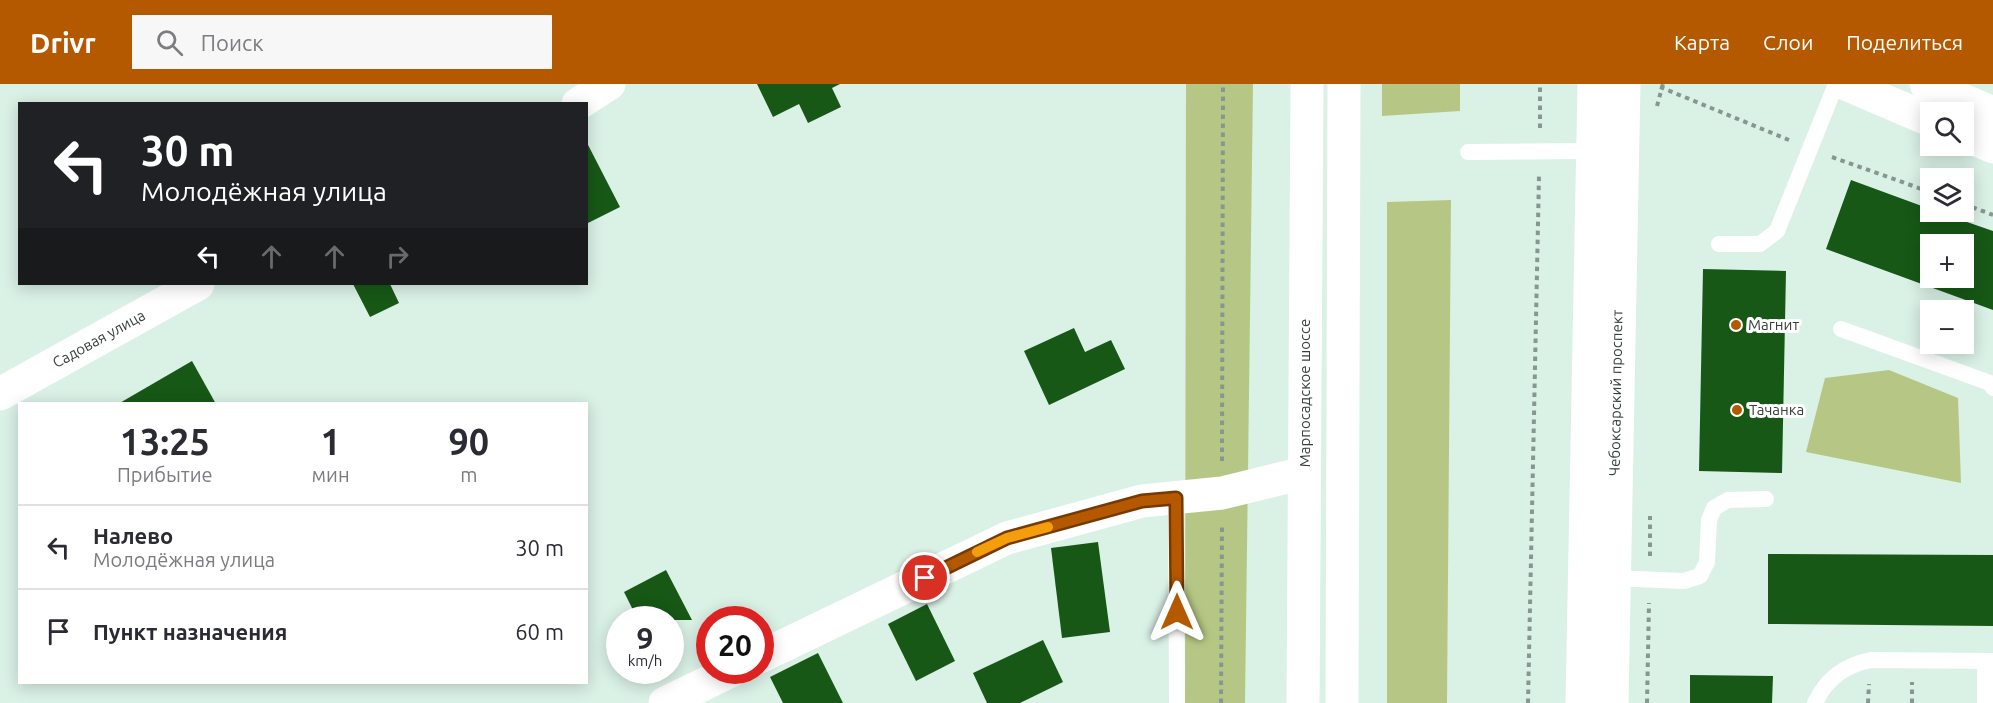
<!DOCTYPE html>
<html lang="ru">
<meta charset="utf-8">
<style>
:root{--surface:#fff;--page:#f7f7f7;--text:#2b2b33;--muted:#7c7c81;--line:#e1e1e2;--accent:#b55900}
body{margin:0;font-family:Ubuntu,sans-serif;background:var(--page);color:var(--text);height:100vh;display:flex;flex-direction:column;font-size:22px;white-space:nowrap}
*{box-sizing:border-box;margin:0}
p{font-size:20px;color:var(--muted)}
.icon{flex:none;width:33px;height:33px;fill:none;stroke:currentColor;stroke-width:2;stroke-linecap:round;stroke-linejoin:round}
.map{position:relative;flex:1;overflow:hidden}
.details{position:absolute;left:18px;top:318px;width:570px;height:282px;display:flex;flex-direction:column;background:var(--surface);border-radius:0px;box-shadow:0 3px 15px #0003}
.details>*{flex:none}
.banner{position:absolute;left:18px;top:18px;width:570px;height:183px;border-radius:0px;box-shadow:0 3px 15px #0003;background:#202124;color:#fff;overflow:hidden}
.controls{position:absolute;left:1920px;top:18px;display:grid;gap:12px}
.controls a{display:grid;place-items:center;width:54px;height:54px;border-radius:0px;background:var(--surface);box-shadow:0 3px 15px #0003;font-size:30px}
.speed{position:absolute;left:606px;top:522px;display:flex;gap:12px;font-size:30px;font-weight:700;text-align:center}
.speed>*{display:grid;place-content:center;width:78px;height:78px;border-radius:50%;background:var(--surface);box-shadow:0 3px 15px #0003;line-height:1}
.speed small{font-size:15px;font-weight:400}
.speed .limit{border:9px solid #d22;background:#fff;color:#111}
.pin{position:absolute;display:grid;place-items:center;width:51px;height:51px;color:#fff;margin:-26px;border:3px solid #fff;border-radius:50%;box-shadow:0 2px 6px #0007}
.me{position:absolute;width:66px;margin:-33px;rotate:0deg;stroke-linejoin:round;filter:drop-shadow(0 0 4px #0008)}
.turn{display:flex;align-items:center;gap:21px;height:126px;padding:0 24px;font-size:27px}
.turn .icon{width:78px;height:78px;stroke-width:2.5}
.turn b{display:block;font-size:42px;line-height:51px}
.lanes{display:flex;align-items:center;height:57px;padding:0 24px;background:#0003;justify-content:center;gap:30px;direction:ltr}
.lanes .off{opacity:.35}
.eta{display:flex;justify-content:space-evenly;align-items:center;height:102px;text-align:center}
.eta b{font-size:36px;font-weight:700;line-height:42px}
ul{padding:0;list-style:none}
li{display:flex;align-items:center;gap:18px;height:84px;padding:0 24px;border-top:2px solid var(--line)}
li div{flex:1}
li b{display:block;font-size:22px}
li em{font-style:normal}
header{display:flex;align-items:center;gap:36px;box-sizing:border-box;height:84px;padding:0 30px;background:var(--accent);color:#fff}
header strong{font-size:28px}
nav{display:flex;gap:33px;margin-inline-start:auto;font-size:21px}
.search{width:420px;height:54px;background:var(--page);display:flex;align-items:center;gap:15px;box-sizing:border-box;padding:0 21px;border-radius:0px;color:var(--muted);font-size:22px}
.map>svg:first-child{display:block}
</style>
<header>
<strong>Drivr</strong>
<div class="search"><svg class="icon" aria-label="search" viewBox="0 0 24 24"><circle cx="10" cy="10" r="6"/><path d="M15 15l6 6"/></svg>Поиск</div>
<nav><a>Карта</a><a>Слои</a><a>Поделиться</a></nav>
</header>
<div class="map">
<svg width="1993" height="619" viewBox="0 0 1993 619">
<rect width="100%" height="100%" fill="#daf1e6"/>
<g fill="#b6c785">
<path d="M1186,0H1253L1245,619H1185Z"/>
<path d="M1382,0H1460V27L1382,32Z"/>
<path d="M1451,116L1447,619H1387V118Z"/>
<path d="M1889,286L1958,314L1961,399L1806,368L1825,294Z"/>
</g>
<g fill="#175816" fill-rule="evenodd">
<path d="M757,0H840L832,4L841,23L808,39L799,20L773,33Z"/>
<path d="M586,57L620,123L586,140Z"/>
<path d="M1851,96L1930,125V128H1938L1993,147V226L1826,165ZM1930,160H1964V194H1930Z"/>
<path d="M1703,185L1786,187L1782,389L1699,387Z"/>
<path d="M353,200H390L399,219L370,233Z"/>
<path d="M1074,244L1085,268L1111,256L1125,285L1049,321L1024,267Z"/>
<path d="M192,277L216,320H118Z"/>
<path d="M1098,458L1110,548L1062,554L1051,464Z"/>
<path d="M1768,470L1993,471V542L1768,540Z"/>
<path d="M666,486L692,536H638L624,508Z"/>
<path d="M927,520L955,577L916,597L888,540Z"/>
<path d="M1043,556L1063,598L1020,619H987L973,589Z"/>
<path d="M818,569L843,619H783L770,593Z"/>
<path d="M1690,591L1773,592L1772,619H1690Z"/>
</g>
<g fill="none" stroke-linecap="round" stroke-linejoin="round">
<g stroke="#87978f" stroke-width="4" stroke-dasharray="4.5 4.5" stroke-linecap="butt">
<path d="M1660,3L1789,56"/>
<path d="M1657,22L1663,0"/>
<path d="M1540,44V0"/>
<path d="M1832,73L1930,108"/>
<path d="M1964,120L1993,131"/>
<path d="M1222,377L1223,0"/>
<path d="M1650,472V432"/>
<path d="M1221,619L1222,439"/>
<path d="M1528,619L1539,91"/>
<path d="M1647,619L1649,519"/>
<path d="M1868,619L1869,600"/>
<path d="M1912,619V598"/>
</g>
<g stroke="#fff" stroke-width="16">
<path d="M1468,68L1593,67"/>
<path d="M1719,160H1760L1777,147L1836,0"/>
<path d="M1841,245L1990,299L1993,304"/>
<path d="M1176,414L1177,619"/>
<path d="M1613,494L1684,497L1700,492L1707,478L1709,436L1714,424L1728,416L1766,415"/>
<path d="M1815,619C1826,595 1845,581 1871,576L1993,577"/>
<path d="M1985,619V577"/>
</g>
<g stroke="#fff" stroke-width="33">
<path d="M578,20L609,0"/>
<path d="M0,310L198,200"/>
<path d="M760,573L1007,454L1142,417L1222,409L1304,389"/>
<path d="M665,619L733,586"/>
</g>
<g stroke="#fff" stroke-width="33">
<path d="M1846,0L1930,36"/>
<path d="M1926,0L1993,29"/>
<path d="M1964,50L1993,63"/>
<path d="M1582,619L1594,0"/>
<path d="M1612,619L1624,0"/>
</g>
<g stroke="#fff" stroke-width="33">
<path d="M1303,619L1307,0"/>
<path d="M1342,619L1344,0"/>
</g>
</g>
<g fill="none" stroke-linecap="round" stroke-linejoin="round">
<g stroke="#763a00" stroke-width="15">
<path id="route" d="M925,494L1007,454L1142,417L1176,414L1177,528"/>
</g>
<use href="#route" stroke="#b55900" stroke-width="10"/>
<path stroke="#f59e0b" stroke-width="10" d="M977,468L1007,454L1048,443"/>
</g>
<g fill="#b55900" stroke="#fff" stroke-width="2">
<circle cx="1736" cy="241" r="6"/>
<circle cx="1737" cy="326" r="6"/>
</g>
<g text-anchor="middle" stroke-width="6" stroke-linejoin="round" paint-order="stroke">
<g font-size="15" fill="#363f3b" stroke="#fff" text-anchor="start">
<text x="1748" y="246">Магнит</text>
<text x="1749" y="331">Тачанка</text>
</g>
<g font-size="15" fill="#363f3b" stroke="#fff">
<text transform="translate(99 255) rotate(-29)" y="5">Садовая улица</text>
<text transform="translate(1305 309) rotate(-90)" y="5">Марпосадское шоссе</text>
<text transform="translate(1616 309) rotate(-89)" y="5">Чебоксарский проспект</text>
</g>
</g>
</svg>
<div class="controls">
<a><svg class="icon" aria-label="search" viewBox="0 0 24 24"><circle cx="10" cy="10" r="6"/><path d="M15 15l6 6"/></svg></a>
<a><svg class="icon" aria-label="layers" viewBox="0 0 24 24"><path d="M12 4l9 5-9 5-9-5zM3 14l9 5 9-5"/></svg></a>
<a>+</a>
<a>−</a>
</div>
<div class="speed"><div>9<small>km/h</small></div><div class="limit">20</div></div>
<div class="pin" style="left:925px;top:494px;background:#d93025"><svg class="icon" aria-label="arrive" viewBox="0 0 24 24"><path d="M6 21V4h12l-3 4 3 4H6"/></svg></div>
<svg class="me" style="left:1177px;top:528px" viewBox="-20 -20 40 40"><path d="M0-17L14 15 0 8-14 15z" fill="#b55900" stroke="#fff" stroke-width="4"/></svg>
<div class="banner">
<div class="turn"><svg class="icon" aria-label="left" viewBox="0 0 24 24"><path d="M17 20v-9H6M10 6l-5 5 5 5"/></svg><div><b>30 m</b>Молодёжная улица</div></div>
<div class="lanes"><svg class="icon" aria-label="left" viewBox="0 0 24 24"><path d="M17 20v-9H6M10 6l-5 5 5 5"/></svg><svg class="icon off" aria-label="ahead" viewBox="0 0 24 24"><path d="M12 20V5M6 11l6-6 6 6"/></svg><svg class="icon off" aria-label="ahead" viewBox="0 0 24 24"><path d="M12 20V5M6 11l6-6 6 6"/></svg><svg class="icon off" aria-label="right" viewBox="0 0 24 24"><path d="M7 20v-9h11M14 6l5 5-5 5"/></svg></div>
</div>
<section class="details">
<div class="eta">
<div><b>13:25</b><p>Прибытие</p></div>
<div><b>1</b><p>мин</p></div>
<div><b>90</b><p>m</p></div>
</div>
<ul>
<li><svg class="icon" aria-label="left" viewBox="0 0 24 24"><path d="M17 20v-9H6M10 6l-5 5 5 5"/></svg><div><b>Налево</b><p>Молодёжная улица</p></div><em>30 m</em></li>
<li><svg class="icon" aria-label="arrive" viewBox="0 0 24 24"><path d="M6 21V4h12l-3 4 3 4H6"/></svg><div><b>Пункт назначения</b></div><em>60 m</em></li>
</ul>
</section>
</div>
